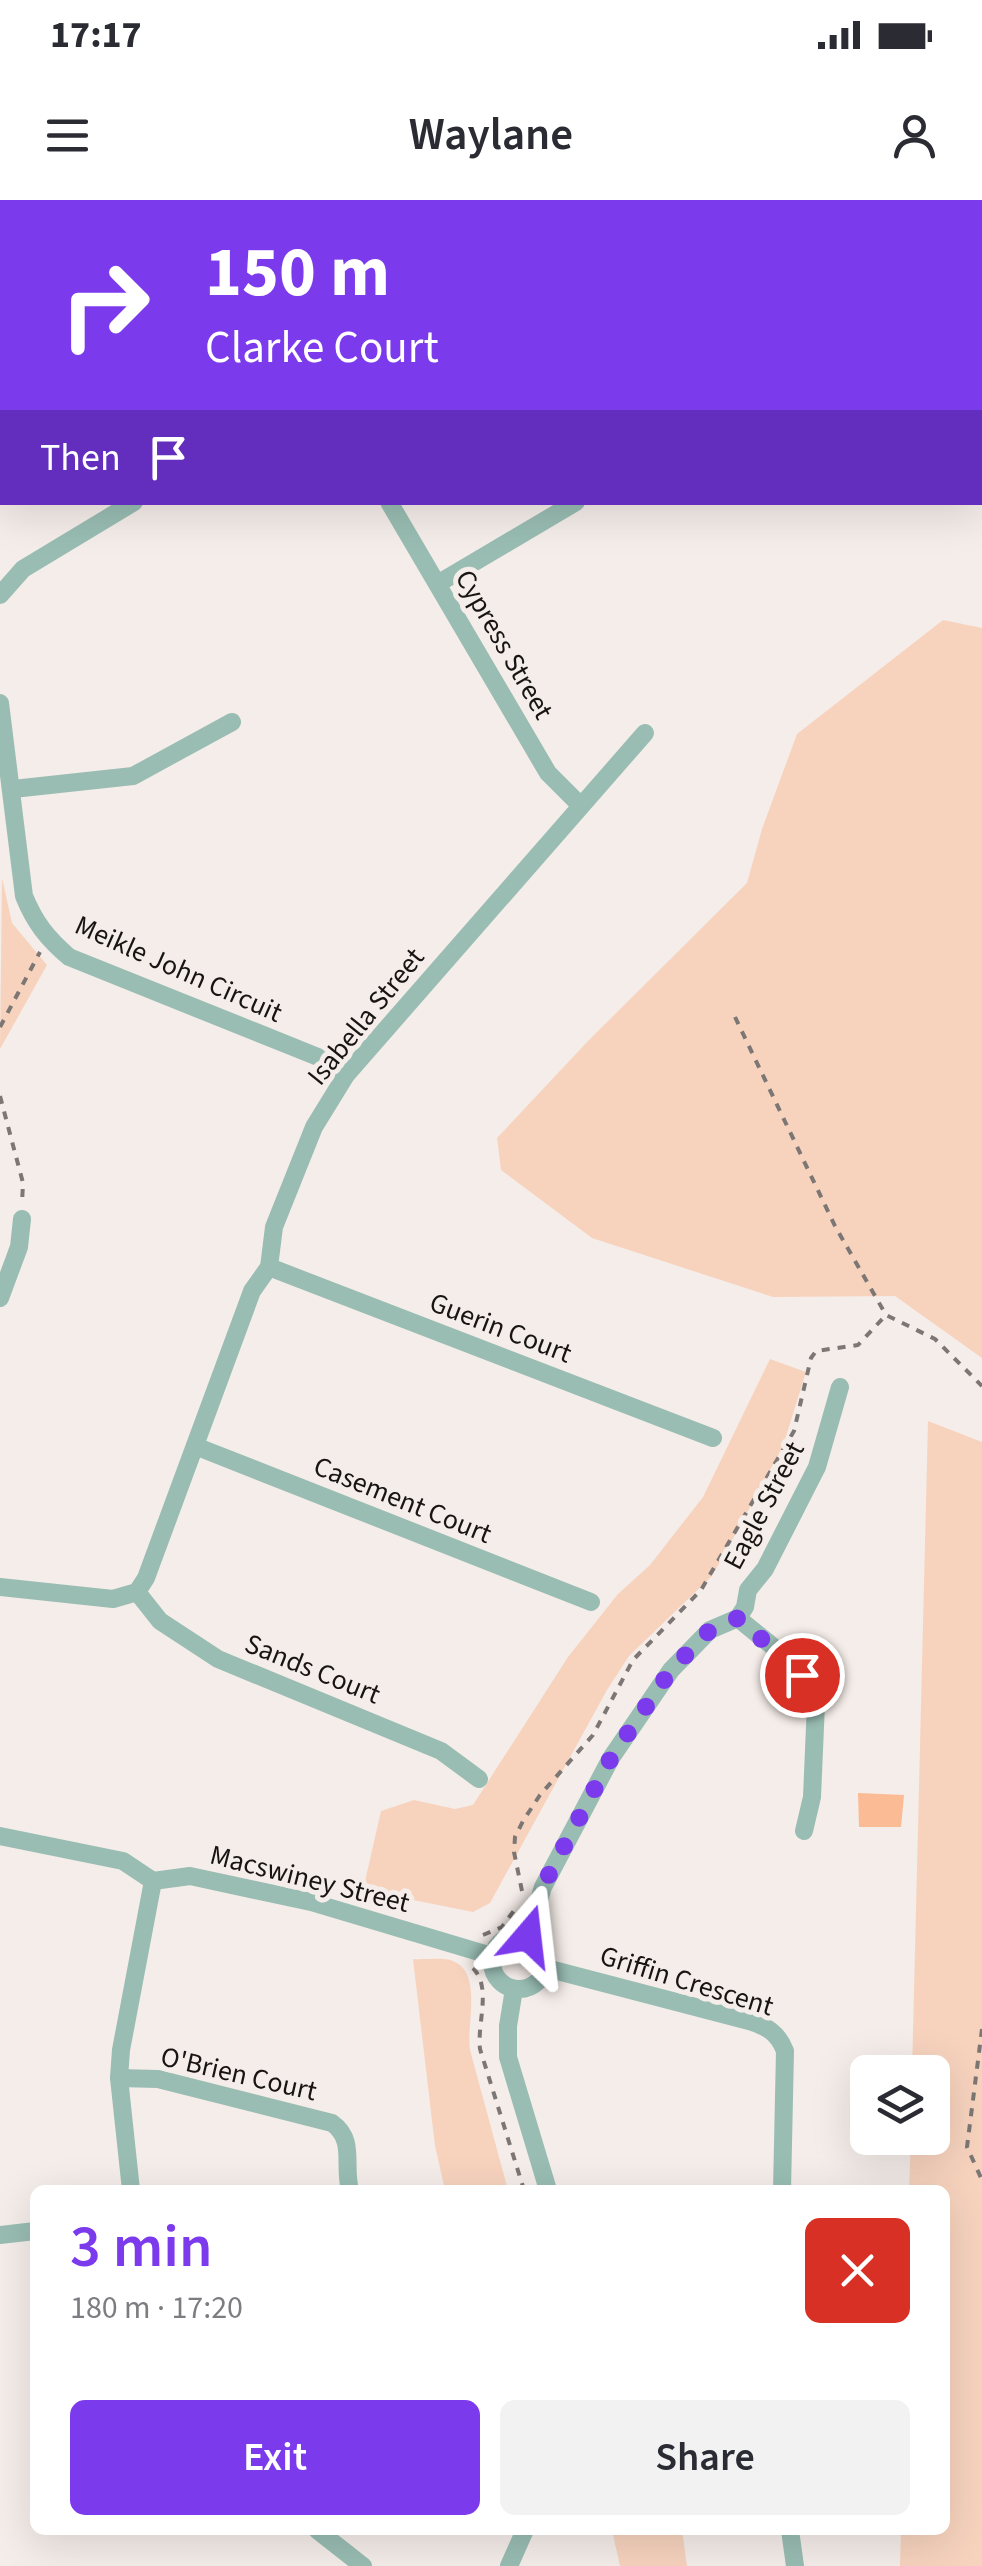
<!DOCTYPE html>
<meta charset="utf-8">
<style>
:root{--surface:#fff;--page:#f2f2f3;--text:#2b2b33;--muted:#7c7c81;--accent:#7c3aed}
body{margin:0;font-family:"Source Sans 3",sans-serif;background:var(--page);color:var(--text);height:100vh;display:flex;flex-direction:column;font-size:38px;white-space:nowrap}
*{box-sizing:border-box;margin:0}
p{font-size:32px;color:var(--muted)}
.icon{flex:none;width:55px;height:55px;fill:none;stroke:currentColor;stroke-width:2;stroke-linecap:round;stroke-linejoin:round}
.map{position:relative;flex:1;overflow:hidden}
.panel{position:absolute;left:30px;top:1985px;width:920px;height:350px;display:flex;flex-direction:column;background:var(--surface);border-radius:15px;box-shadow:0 10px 40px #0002}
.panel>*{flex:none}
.guide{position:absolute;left:0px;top:0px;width:982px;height:305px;box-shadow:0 10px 40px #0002;background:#7c3aed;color:#fff;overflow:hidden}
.buttons{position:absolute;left:850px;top:1855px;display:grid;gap:20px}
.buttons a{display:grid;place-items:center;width:100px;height:100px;border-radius:15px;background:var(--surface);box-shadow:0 10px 40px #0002;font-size:50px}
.pin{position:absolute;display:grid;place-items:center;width:85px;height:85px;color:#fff;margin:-42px;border:5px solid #fff;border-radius:50%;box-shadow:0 2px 10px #0007}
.me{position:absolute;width:110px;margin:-55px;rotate:17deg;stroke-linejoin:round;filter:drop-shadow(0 0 8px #0008)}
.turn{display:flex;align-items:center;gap:35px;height:210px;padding:0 40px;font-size:45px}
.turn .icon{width:130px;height:130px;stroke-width:2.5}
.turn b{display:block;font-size:70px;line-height:85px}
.then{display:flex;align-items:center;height:95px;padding:0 40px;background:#0003;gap:20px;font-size:38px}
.round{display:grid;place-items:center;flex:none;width:105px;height:105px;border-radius:15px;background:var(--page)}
.summary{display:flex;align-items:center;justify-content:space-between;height:170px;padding:0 40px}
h1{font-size:60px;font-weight:600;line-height:75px;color:var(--accent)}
.button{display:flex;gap:20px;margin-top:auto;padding:20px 40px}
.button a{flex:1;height:115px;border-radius:15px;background:var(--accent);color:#fff;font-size:40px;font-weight:600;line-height:115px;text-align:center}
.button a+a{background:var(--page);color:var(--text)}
.status{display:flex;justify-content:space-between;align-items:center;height:70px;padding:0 50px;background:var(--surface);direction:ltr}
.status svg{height:28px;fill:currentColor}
header{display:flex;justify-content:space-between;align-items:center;height:130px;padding:0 40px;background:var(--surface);font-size:45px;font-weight:600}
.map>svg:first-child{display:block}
</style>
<div class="status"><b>17:17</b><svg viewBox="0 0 49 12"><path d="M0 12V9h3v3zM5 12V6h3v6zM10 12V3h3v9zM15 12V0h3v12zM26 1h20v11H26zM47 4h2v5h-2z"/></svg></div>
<header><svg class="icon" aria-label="menu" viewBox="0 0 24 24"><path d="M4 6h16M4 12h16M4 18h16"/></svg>Waylane<svg class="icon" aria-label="person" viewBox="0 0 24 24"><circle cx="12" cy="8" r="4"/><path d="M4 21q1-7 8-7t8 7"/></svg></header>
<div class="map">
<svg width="982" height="2366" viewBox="0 0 982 2366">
<rect width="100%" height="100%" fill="#f5ede9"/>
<g fill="#f7d3be">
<path d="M943,420L982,428V1158L895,1096L773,1097L592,1038L501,970L497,938L589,840L747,683L762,629L797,534Z"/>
<path d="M2,678L12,723L47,765L0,849Z"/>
<path d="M770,1159L806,1172L783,1246L722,1359L711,1377L629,1456L607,1490L490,1703L473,1712L363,1690L381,1611L414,1600L455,1609L473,1605L568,1457L618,1394L650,1365L703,1297Z"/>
<path d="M928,1221L982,1242V2366H900L901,2330H945V1990H909L911,1938H932V1872H912Z"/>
<path d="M413,1759C425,1760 443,1757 453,1761C483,1773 466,1824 470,1850L508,1990H445L435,1946Z"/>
<path d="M612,2330H682L687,2366H620Z"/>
</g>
<path fill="#fbbb95" d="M858,1593L904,1595L901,1627H859Z"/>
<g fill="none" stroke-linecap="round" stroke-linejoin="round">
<g stroke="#7c7774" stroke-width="4" stroke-dasharray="8 8" stroke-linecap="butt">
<path d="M735,817L835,1026L886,1115L935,1139L982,1186"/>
<path d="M0,827L40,752"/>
<path d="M0,896L23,983L22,1004"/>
<path d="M522,1691L514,1652L515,1637L523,1621L540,1595L593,1535L633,1460L701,1390L794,1231L811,1158L816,1151L858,1145L886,1115"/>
<path d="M483,1735L502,1727L518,1705"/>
<path d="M473,1768C492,1788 477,1822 480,1849L524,1990"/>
<path d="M982,1829L967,1947L982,1980"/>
</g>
<g stroke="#99bdb3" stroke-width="18">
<path d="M446,0L448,2"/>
<path d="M618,2L620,0"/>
<path d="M905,2L906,0"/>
<path d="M0,112H2"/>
<path d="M389,302L548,573L581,606"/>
<path d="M439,383L576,302"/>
<path d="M0,395L23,369L134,302"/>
<path d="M0,503L24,696C35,723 47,738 69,757L318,857L346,875"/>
<path d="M13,589L133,576L232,522"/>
<path d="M269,1067L713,1238"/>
<path d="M0,1098L19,1047L22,1019"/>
<path d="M195,1246L591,1402"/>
<path d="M0,1387L113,1399L137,1392L146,1378L252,1091L269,1067L274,1027L314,927L346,875L645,533"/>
<path d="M137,1392L160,1421L218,1459L441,1551L479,1579"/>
<path d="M738,1418C765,1442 807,1467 816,1503L812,1597L804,1631"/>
<path d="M0,1636L123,1661L153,1681L190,1676L311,1702L492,1756"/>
<circle cx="519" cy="1762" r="27"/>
<path d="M528,1736L543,1687L611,1558L671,1470L710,1430L738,1418L745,1407L748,1390L765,1369L817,1267L840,1187"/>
<path d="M546,1768L749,1821C768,1827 778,1833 785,1851L782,1990"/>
<path d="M514,1789L508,1826V1857L548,1990"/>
<path d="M119,1878L158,1879L332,1923C356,1940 343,1965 350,1990"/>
<path d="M131,1990L119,1878L121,1850L153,1681"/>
<path d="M0,2035L35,2031"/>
<path d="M317,2330L363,2366"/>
<path d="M790,2330L795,2366"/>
<path d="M509,2366L525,2330"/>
</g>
</g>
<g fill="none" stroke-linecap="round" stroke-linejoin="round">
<path stroke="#7c3aed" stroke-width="18" stroke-dasharray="0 32.4" d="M528,1736L543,1686L611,1558L671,1470L710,1430L738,1418L802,1475"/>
</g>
<g text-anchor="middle" stroke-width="10" stroke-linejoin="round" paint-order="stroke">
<g font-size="28" fill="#171413" stroke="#f5ede9">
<text transform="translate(505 444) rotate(60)" y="10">Cypress Street</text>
<text transform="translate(179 768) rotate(24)" y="10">Meikle John Circuit</text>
<text transform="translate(365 816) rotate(-51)" y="10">Isabella Street</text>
<text transform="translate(501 1127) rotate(21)" y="10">Guerin Court</text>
<text transform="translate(403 1299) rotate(22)" y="10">Casement Court</text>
<text transform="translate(763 1305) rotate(-62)" y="10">Eagle Street</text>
<text transform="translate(313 1468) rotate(22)" y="10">Sands Court</text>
<text transform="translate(310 1678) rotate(14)" y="10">Macswiney Street</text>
<text transform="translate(687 1780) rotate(17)" y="10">Griffin Crescent</text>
<text transform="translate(239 1873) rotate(13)" y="10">O'Brien Court</text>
</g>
</g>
</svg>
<div class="buttons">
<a><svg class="icon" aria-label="layers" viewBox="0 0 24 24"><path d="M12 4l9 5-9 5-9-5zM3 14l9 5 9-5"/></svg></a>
</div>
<div class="pin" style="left:802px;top:1475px;background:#d93025"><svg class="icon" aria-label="arrive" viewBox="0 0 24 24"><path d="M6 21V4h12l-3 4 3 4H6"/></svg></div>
<svg class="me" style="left:528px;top:1736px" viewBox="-20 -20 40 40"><path d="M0-17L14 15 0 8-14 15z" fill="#7c3aed" stroke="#fff" stroke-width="4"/></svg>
<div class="guide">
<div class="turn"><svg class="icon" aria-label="right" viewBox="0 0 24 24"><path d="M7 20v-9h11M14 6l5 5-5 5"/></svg><div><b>150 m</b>Clarke Court</div></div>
<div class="then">Then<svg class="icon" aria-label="arrive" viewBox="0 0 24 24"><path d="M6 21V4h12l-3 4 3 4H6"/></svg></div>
</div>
<section class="panel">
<div class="summary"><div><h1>3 min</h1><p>180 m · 17:20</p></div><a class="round" style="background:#d93025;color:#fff"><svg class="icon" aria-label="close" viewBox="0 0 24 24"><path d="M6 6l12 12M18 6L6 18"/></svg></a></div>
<div class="button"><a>Exit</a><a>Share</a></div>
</section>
</div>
